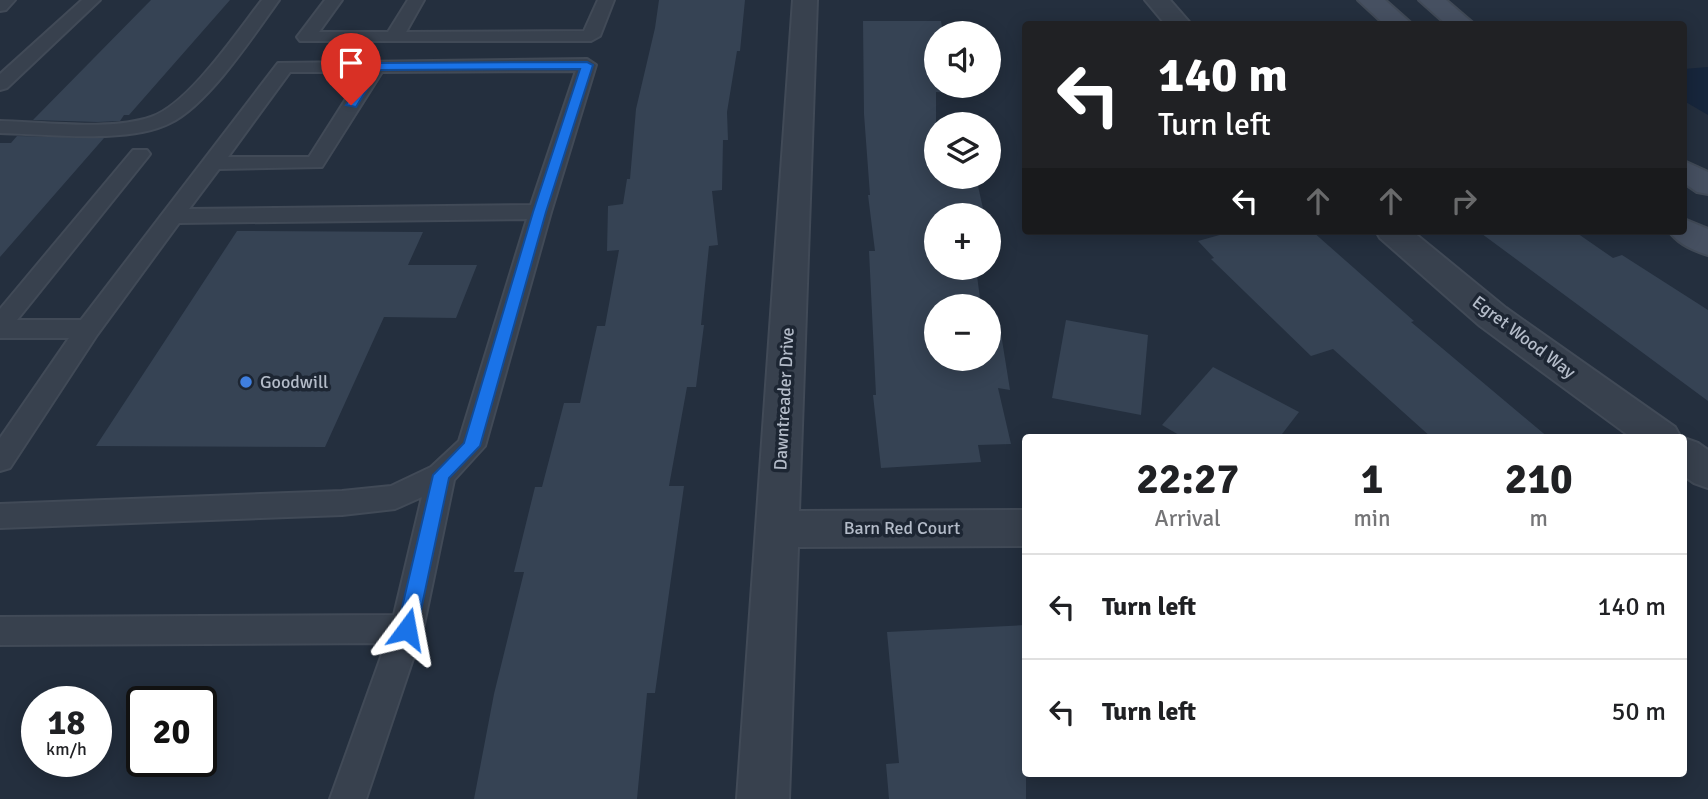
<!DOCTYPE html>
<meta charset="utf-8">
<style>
:root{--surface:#fff;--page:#f6f6f6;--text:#202124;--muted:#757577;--line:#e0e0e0}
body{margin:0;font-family:Signika,sans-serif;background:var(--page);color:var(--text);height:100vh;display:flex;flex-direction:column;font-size:26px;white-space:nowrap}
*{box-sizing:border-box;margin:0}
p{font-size:23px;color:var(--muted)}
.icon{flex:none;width:38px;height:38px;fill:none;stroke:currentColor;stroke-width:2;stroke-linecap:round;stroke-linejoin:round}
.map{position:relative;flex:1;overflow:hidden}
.panel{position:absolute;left:1022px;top:434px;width:665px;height:343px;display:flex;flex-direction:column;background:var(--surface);border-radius:7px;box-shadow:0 4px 18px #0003}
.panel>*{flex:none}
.hud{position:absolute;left:1022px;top:21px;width:665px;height:214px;border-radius:7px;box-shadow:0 4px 18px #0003;background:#202124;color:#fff;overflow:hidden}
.controls{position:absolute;left:924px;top:21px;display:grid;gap:14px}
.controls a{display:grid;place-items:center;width:77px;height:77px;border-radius:50%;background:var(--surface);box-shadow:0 4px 18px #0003;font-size:35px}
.speed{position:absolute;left:21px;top:686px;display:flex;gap:14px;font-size:35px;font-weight:700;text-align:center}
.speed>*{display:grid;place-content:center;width:91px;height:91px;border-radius:50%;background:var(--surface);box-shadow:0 4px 18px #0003;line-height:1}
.speed small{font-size:18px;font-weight:400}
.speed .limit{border:4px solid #111;border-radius:10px;background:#fff;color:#111}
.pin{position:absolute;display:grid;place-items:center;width:60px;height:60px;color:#fff;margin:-72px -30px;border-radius:50% 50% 50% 0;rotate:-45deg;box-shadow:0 0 7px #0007}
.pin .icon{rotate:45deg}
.me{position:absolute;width:77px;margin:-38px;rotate:13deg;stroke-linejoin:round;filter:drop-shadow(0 0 5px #0008)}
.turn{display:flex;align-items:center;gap:24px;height:147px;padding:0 21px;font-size:32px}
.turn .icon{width:91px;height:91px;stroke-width:2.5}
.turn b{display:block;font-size:49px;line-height:60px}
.lanes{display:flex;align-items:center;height:66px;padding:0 21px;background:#0003;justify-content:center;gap:35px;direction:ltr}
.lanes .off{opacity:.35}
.eta{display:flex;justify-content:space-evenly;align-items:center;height:119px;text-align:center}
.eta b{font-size:42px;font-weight:700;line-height:49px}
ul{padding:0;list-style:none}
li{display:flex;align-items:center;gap:21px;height:105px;padding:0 21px;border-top:2px solid var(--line)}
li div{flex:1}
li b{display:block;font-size:26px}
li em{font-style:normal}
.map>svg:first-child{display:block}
</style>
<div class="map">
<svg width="1708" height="799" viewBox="0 0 1708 799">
<rect width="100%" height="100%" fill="#242f3e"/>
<path fill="#17263c" d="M1708,67V115L1684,101V69Z"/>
<g fill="#364354">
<path d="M151,0H230L129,115H124L120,121L97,122L33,120Z"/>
<path d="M659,0H745L740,51H737L727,112L728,140H723L722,190L712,191L718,245L709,246L701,325H704L696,387H687L669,486H684L655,693H647L637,799H474L494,694L524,572H514L535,487H542L564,403H580L597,326H605L619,250L607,251L608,206L623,204L627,179H630L636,109L655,28Z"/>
<path d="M863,21H941L943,33H936V86H953L955,93L936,92V177H976L984,213L936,215V268H976L981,306H936V359H989V315H998L1010,390L998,388L1011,444L978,445L981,462L881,468L873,395H876L869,251H875L868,195H870L864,114Z"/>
<path d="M17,136L104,138L0,257V143H11Z"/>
<path d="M237,231L423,232L408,265H477L456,318L384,317L325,447L96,446Z"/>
<path d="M1234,231H1312L1414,321L1411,322L1549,438H1432L1333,349L1311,356L1211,259L1214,258L1198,241Z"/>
<path d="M1478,231H1574L1613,258L1622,255L1708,310V401Z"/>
<path d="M1066,320L1148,335L1141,415L1052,398Z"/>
<path d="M1213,367L1299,412L1279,438H1184L1162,425Z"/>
<path d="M1026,625V799H889L886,764L899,763L887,632Z"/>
</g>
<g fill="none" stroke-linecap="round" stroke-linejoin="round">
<g stroke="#414a57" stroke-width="4">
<g id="lane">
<path d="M0,0H15L6,10L0,11Z"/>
<path d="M82,0H100L7,88L0,90V74Z"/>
<path d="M262,0H279C254,35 208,105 170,123C130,144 46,134 0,133V121C42,122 112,131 151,117C189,104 237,32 262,0Z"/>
<path d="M325,0H342L319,32H388L408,0H424L406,32L584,31L598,0H614L600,36L591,41H300L297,37Z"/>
<path d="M587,59L596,65L551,212L485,446L454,480L423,629L366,799H330L386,643L0,645V617L394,615L422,497L395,509L342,515L0,528V504L342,491L391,486L431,467L459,441L527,219L179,223L97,335L10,468L0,471V438L69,338H0V309L133,150H147L150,154L147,158L17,320H81L278,63ZM576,71L531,205L189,209L219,169L322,167L382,72ZM290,72H363L309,157H228Z"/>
</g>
</g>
<g stroke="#414a57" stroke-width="4">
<g id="street">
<path d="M793,0H817L799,511L1026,510V546L798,547L789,799H737Z"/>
<path d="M1145,0H1170L1191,24H1165Z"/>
<path d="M1376,231H1412L1506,308L1675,427L1681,438H1632L1480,326L1380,238Z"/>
<path d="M1684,438L1698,443L1708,450V488L1694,483L1684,476Z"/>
</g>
</g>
<g stroke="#414a57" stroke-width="4">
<g id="secondary">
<path d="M1358,0H1385L1412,24H1384Z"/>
<path d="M1419,0H1446L1474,24H1446Z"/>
<path d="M1684,161L1708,172V194L1697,192L1684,183Z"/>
<path d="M1684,219L1708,229V255C1694,251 1677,243 1669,231H1684Z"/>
</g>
</g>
<use href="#lane" fill="#38414e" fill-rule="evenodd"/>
<use href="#street" fill="#38414e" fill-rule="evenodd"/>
<use href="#secondary" fill="#465061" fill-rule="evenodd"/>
</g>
<path fill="#1a73e8" stroke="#114b97" stroke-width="2" d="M587,62L593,65L546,212L480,446L449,478L417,629L414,635L407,637L400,635L397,629L433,475L464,443L533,212L580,69L379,70L356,107L346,105L372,64L376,63Z"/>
<circle fill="#3f7fe0" stroke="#1d2633" stroke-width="2.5" cx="246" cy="382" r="7"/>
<g text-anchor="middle" stroke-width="7" stroke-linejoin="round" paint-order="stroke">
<g font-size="18" fill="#b4bcc9" stroke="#1d2633">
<text transform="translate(1524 337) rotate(37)" y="6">Egret Wood Way</text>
<text transform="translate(784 399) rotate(-87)" y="6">Dawntreader Drive</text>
<text x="902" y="534">Barn Red Court</text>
</g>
<g font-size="18" fill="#b4bcc9" stroke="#1d2633" text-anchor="start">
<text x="260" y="388">Goodwill</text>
</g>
</g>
</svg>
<div class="controls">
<a><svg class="icon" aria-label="sound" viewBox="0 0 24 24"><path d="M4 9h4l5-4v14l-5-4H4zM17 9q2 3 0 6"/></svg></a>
<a><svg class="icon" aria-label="layers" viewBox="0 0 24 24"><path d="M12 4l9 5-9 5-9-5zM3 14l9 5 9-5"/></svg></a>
<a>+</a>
<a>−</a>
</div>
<div class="speed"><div>18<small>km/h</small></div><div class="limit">20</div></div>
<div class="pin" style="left:351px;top:105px;background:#d93025"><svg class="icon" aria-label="arrive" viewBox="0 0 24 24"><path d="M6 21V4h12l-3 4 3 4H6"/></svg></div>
<svg class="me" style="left:407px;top:629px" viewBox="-20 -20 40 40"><path d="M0-17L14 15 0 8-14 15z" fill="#1a73e8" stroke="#fff" stroke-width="4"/></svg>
<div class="hud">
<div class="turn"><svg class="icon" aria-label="left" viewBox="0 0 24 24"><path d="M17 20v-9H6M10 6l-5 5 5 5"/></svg><div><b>140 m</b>Turn left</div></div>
<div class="lanes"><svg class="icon" aria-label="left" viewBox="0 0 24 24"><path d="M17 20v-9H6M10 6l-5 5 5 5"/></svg><svg class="icon off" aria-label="ahead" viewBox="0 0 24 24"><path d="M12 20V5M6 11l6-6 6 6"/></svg><svg class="icon off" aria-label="ahead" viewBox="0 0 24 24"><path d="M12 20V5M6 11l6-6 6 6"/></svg><svg class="icon off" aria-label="right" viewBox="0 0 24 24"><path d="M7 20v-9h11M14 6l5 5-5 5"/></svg></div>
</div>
<section class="panel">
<div class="eta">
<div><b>22:27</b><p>Arrival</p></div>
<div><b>1</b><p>min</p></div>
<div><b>210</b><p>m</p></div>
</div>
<ul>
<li><svg class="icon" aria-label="left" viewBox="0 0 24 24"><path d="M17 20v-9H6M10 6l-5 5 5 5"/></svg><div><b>Turn left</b></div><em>140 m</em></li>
<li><svg class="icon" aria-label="left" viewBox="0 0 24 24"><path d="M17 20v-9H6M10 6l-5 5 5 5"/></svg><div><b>Turn left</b></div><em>50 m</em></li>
</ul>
</section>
</div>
